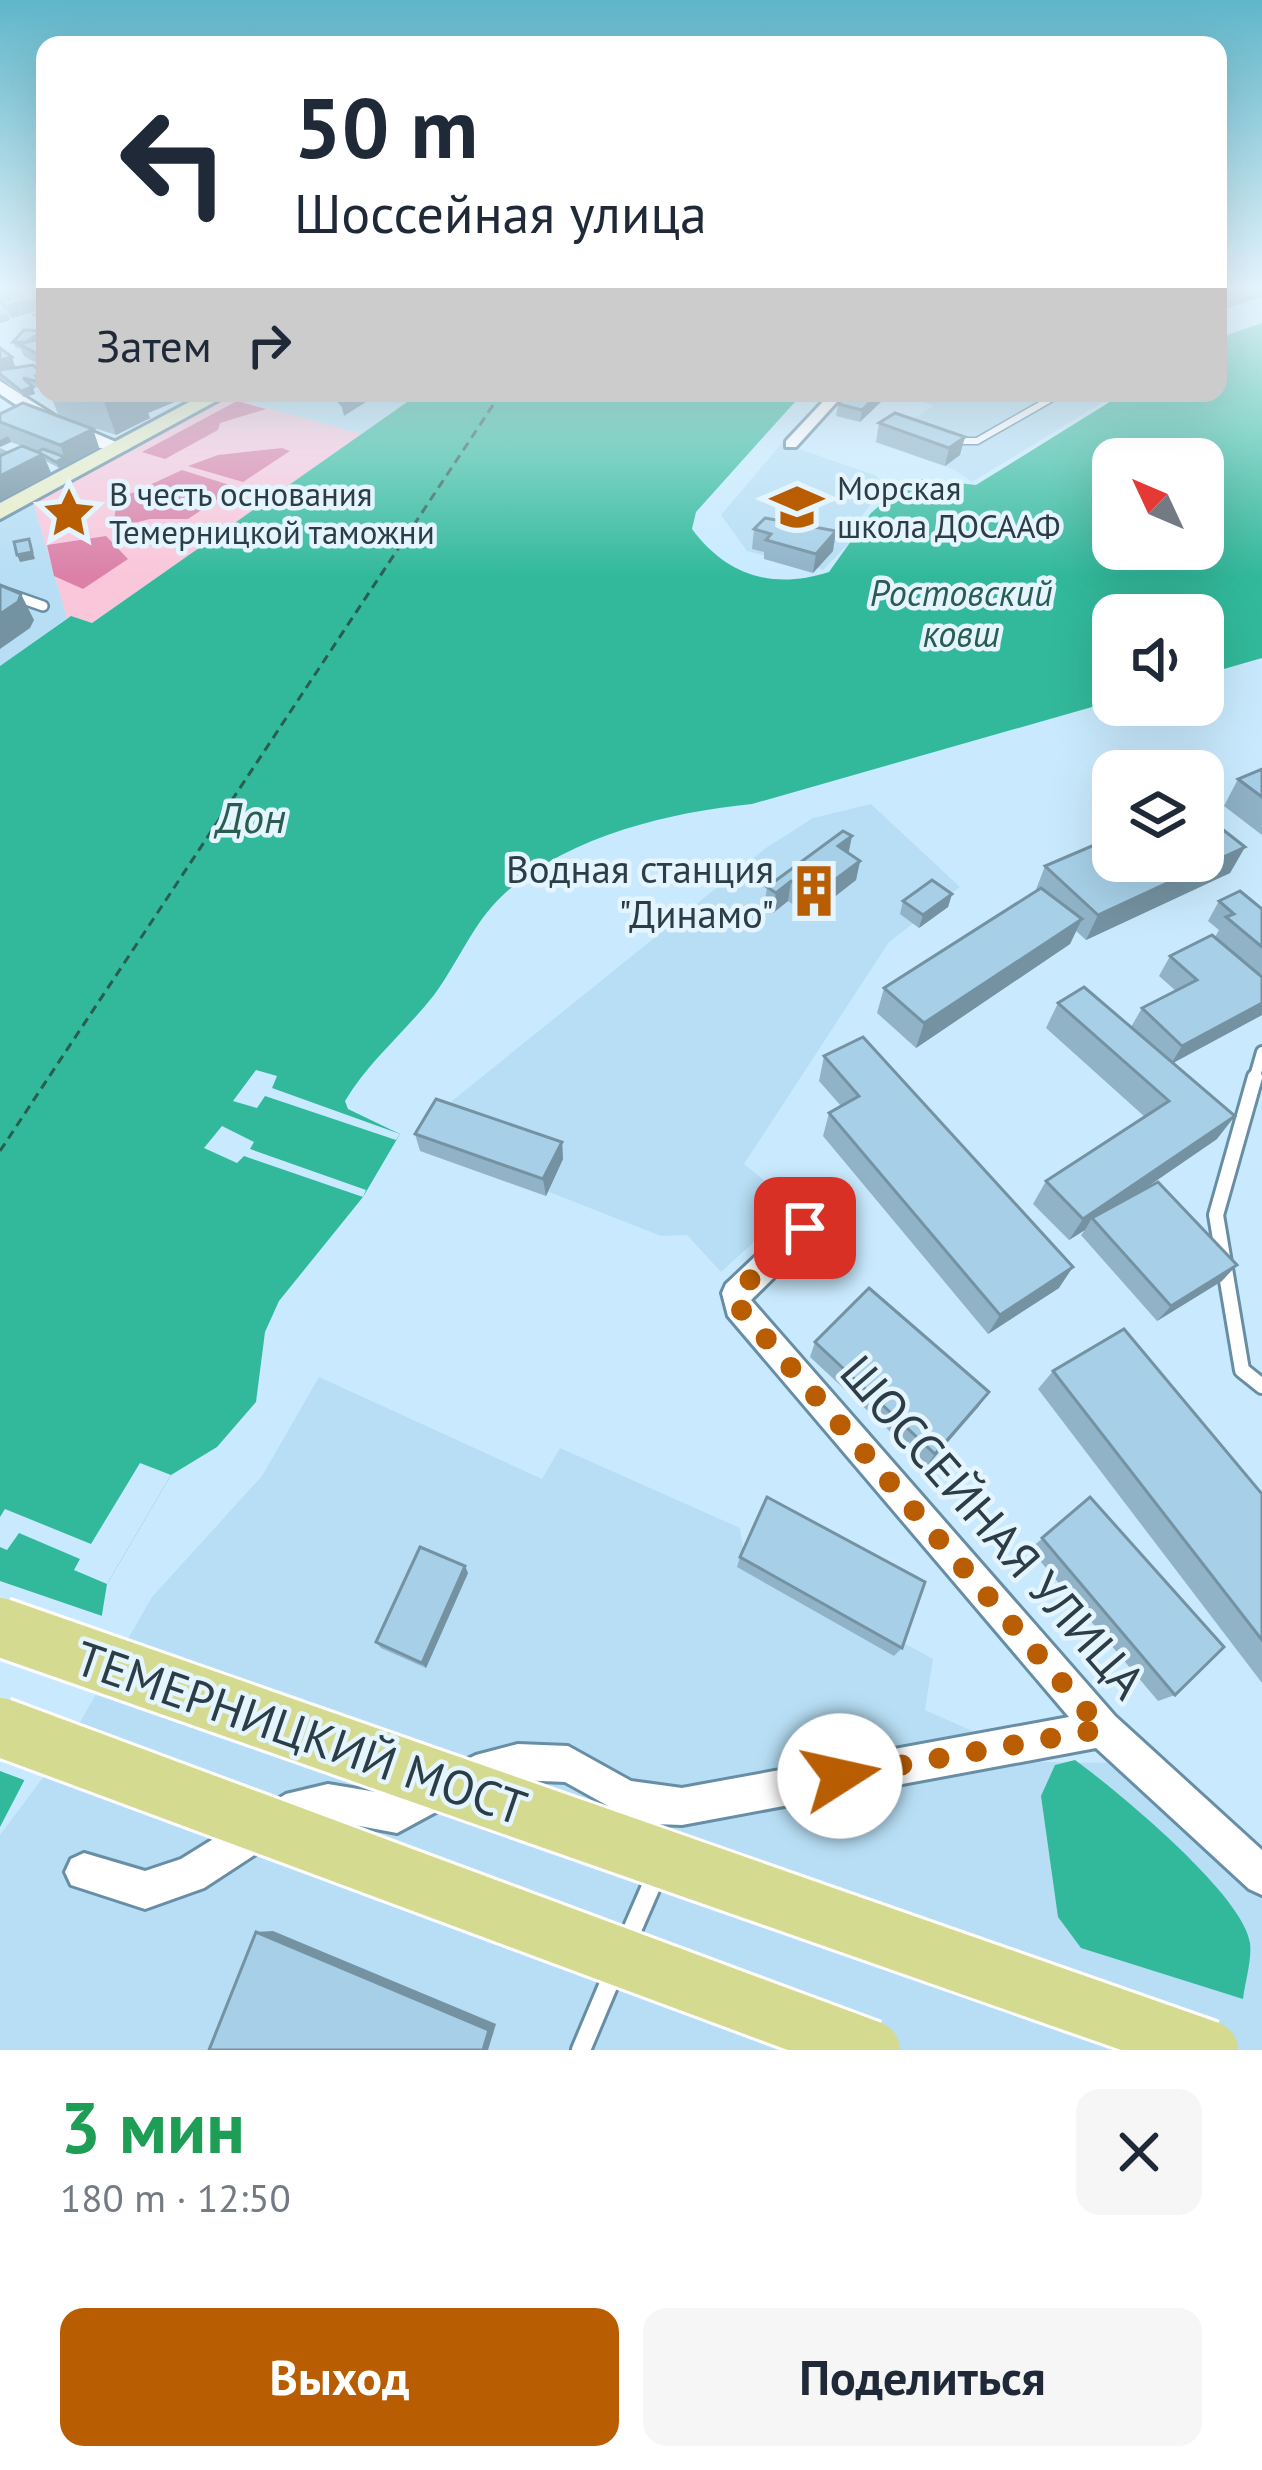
<!DOCTYPE html>
<html lang="ru">
<meta charset="utf-8">
<style>
:root{--surface:#fff;--page:#f6f6f7;--text:#1f2937;--muted:#747a83;--accent:#b85d02}
body{margin:0;font-family:"PT Sans",sans-serif;background:var(--page);color:var(--text);height:100vh;display:flex;flex-direction:column;font-size:45px;white-space:nowrap}
*{box-sizing:border-box;margin:0}
p{font-size:39px;color:var(--muted)}
.icon{flex:none;width:66px;height:66px;fill:none;stroke:currentColor;stroke-width:2;stroke-linecap:round;stroke-linejoin:round}
.map{position:relative;height:2050px;overflow:hidden}
.panel{display:flex;flex-direction:column;background:var(--surface);flex:1}
.panel>*{flex:none}
.hud{position:absolute;left:36px;top:36px;width:1191px;height:366px;border-radius:24px;box-shadow:0 12px 48px #0002;background:#fff;color:var(--text);overflow:hidden}
.needle{width:78px;rotate:314deg}
.fabs{position:absolute;left:1092px;top:438px;display:grid;gap:24px}
.fabs a{display:grid;place-items:center;width:132px;height:132px;border-radius:24px;background:var(--surface);box-shadow:0 12px 48px #0002;font-size:60px}
.pin{position:absolute;display:grid;place-items:center;width:102px;height:102px;color:#fff;margin:-51px;border-radius:24px;box-shadow:0 6px 18px #0006}
.me{position:absolute;width:132px;margin:-66px;rotate:80deg;stroke-linejoin:round;filter:drop-shadow(0 0 9px #0008)}
.turn{display:flex;align-items:center;gap:42px;height:252px;padding:0 60px;font-size:54px}
.turn .icon{width:156px;height:156px;stroke-width:2.5}
.turn b{display:block;font-size:84px;line-height:102px}
.then{display:flex;align-items:center;height:114px;padding:0 60px;background:#0003;gap:24px;font-size:45px}
.round{display:grid;place-items:center;flex:none;width:126px;height:126px;border-radius:24px;background:var(--page)}
.summary{display:flex;align-items:center;justify-content:space-between;height:204px;padding:0 60px}
h1{font-size:72px;font-weight:600;line-height:90px;color:#1e9e55}
.primary-button{display:flex;gap:24px;margin-top:auto;padding:24px 60px}
.primary-button a{flex:1;height:138px;border-radius:24px;background:var(--accent);color:#fff;font-size:48px;font-weight:600;line-height:138px;text-align:center}
.primary-button a+a{background:var(--page);color:var(--text)}
.map>svg:first-child{display:block}
</style>
<div class="map">
<svg width="1262" height="2050" viewBox="0 0 1262 2050">
<rect width="100%" height="100%" fill="#c9eafe"/>
<g fill="#b7def4">
<path d="M235,393H420L362,434L227,397Z"/>
<path d="M895,393H1118L972,482L955,470L874,442L934,406Z"/>
<path d="M782,443L877,476L880,493L856,523L852,540L823,570L783,555L778,559L747,551L721,515Z"/>
<path d="M33,502L67,618L0,666V520Z"/>
<path d="M871,804L960,887L889,942L744,1164L781,1194L778,1200L790,1209L721,1272L687,1235L661,1236L422,1142L447,1105L766,848L813,818Z"/>
<path d="M319,1377L542,1479L560,1448L740,1528L744,1556L933,1659L925,1710L1042,1762L1121,1763L1262,1891V2050H0V1835L65,1748L152,1597L262,1476Z"/>
</g>
<path fill="#fac7da" d="M227,397L362,434L92,623L67,618L33,502Z"/>
<g fill="#dc80a7">
<path d="M237,401L266,409L220,423L218,430L165,459L142,452Z"/>
<path d="M282,448L290,451L243,482L188,466L218,455Z"/>
<path d="M182,470L236,487L188,519H150L113,528L117,500Z"/>
<path d="M106,536L128,559L83,589L54,576L47,545Z"/>
</g>
<g fill="#32b99b" fill-rule="evenodd">
<path d="M1262,323V658L1203,675V615H1113V701L752,804C669,812 565,837 502,896C473,923 458,963 434,995C405,1032 369,1061 345,1101L348,1109L400,1134L363,1197L279,1301L265,1332L256,1402L217,1447L171,1475L107,1584L98,1639L0,1827V666L71,616L92,623L420,393H803L696,512L692,529C727,576 773,590 829,572L871,513L906,483L922,479L976,485L1124,393H1218V338ZM1113,459H1203V549H1113Z"/>
<path d="M1075,1760C1115,1789 1244,1895 1250,1943C1252,1960 1245,1982 1243,1999L1081,1948L1058,1917L1041,1796L1055,1765Z"/>
</g>
<g fill="#c9eafe">
<path d="M256,1070L277,1076L272,1088L400,1134L396,1140L265,1096L257,1108L233,1101Z"/>
<path d="M222,1126L254,1142L250,1149L366,1190L363,1197L244,1156L237,1163L204,1148Z"/>
<path d="M140,1463L171,1475L107,1584L74,1570L80,1559L19,1533L7,1550L0,1547V1517L5,1509L91,1544Z"/>
<path d="M0,1581L108,1618L104,1642L32,1783L0,1771Z"/>
</g>
<g fill="none" stroke-linecap="round" stroke-linejoin="round">
<path stroke="#295d50" stroke-width="3" stroke-dasharray="9 6" stroke-linecap="butt" d="M0,1151L501,393"/>
<g stroke="#678ea4" stroke-width="9">
<g id="service-far4">
<path d="M240,393H279"/>
<path d="M950,441H977L1061,393"/>
</g>
</g>
<g stroke="#678ea4" stroke-width="14">
<path id="service-far3" d="M0,591L43,606"/>
</g>
<g stroke="#678ea4" stroke-width="16">
<path id="service-far2" d="M1254,1080L1262,1052"/>
</g>
<g stroke="#678ea4" stroke-width="20">
<path id="service-far1" d="M1255,1077L1216,1215L1242,1370L1262,1386"/>
</g>
<g stroke="#678ea4" stroke-width="24">
<g id="service">
<path d="M626,1944L656,1875"/>
<path d="M581,2050L613,1974"/>
</g>
</g>
<g stroke="#678ea4" stroke-width="6">
<g id="minor">
<path d="M831,393H845L796,447H786V441Z"/>
<path d="M805,1216L815,1219L819,1228L815,1237L751,1300L1115,1716L1262,1850V1895L1249,1889L1096,1748L682,1825L654,1824L628,1817L565,1782L518,1780L469,1794L397,1833L328,1820L294,1829L204,1888L145,1909L71,1885L65,1872L71,1859L84,1853L145,1871L181,1859L286,1794L328,1784L394,1795L476,1755L518,1744L568,1746L631,1781L682,1788L1069,1717L728,1316L722,1293L726,1284L795,1219Z"/>
</g>
</g>
<g stroke="#678ea4" stroke-width="6">
<path id="tertiary" d="M0,381L55,416L130,448C106,464 23,410 0,394Z"/>
</g>
<g stroke="#678ea4" stroke-width="6">
<path id="secondary" d="M206,393H231L0,519V503Z"/>
</g>
<use href="#service-far4" stroke="#fff" stroke-width="6"/>
<use href="#service-far3" stroke="#fff" stroke-width="9"/>
<use href="#service-far2" stroke="#fff" stroke-width="10"/>
<use href="#service-far1" stroke="#fff" stroke-width="14"/>
<use href="#service" stroke="#fff" stroke-width="18"/>
<use href="#minor" fill="#fff" fill-rule="evenodd"/>
<use href="#tertiary" fill="#fff" fill-rule="evenodd"/>
<use href="#secondary" fill="#e9edc7" fill-rule="evenodd"/>
<g stroke="#fff" stroke-width="64" stroke-linecap="butt">
<g id="primary-bridge">
<path d="M0,1627L1209,2050"/>
<path d="M0,1727L871,2050"/>
</g>
</g>
<use href="#primary-bridge" stroke="#d4da8f" stroke-width="58"/>
</g>
<g fill="#90b3c8">
<path d="M0,289H45V310L43,309L12,318L9,316L10,320L0,323V308L3,311L0,302Z"/>
<path d="M43,331L45,337L42,338H45V392L41,388L31,386L35,394L24,397L0,378V348L16,367L41,371L40,367L42,366L24,356L20,348H16L13,342Z"/>
<path d="M46,393H196L148,413L150,418L116,435L66,419L99,447L59,468L46,461L51,473L0,500V448L9,452L22,446L11,442L0,447V414L59,416L52,399Z"/>
<path d="M886,397L860,422L836,416L838,404Z"/>
<path d="M895,413L960,455L945,466L876,442L879,423Z"/>
<path d="M754,529L833,551L813,573L764,559V552L752,549Z"/>
<path d="M1262,769V835L1224,806L1238,779Z"/>
<path d="M1245,847L1230,873L1086,940L1076,931L1070,944L916,1048L877,1013L884,988L1035,892L1045,866Z"/>
<path d="M848,853L860,861L856,880L810,916L788,901L773,913L764,907L767,887Z"/>
<path d="M952,894L948,907L919,928L900,914L903,901Z"/>
<path d="M1219,901L1262,909V1015L1173,1063L1217,1139L1144,1189L1222,1281L1157,1321L1081,1235L1085,1230L1069,1240L1033,1204L1046,1181L1145,1117L1046,1028L1058,1003L1131,1027L1142,1008L1176,991L1159,976L1170,956L1215,937L1219,930L1208,921Z"/>
<path d="M824,1056L1059,1288L988,1334L823,1136L829,1113L841,1106L819,1081Z"/>
<path d="M415,1134L562,1142L563,1159L546,1196L420,1151Z"/>
<path d="M815,1342L979,1406L927,1466L810,1357Z"/>
<path d="M1053,1371L1262,1494V1683L1038,1389Z"/>
<path d="M1090,1497L1175,1695L1158,1701L1030,1549Z"/>
<path d="M740,1557L902,1648L894,1656L737,1567Z"/>
<path d="M468,1573L426,1668L381,1648L376,1642Z"/>
</g>
<g fill="#7592a2">
<path d="M1225,289H1262V297L1218,311V291Z"/>
<path d="M39,297L43,309L12,318L7,307Z"/>
<path d="M8,314L10,320L0,323V316Z"/>
<path d="M12,357L16,369L0,374V360Z"/>
<path d="M33,387L35,394L24,397L21,391Z"/>
<path d="M101,393H196L148,413L150,418L116,435Z"/>
<path d="M359,393H380L344,416L341,404Z"/>
<path d="M879,393H887L886,397L860,422L862,410Z"/>
<path d="M93,429L99,447L67,464L60,445Z"/>
<path d="M8,436L11,442L0,447V440Z"/>
<path d="M965,437L960,455L945,466L949,448Z"/>
<path d="M43,454L51,473L0,500V476Z"/>
<path d="M65,457L67,464L59,468L56,462Z"/>
<path d="M836,531L833,551L813,573L816,554Z"/>
<path d="M29,539L35,559L20,562L17,555Z"/>
<path d="M21,594L34,620L30,628L0,649V614Z"/>
<path d="M852,836L848,856L838,846Z"/>
<path d="M1245,847L1230,873L1086,940L1098,915Z"/>
<path d="M860,861L856,880L810,916L813,896Z"/>
<path d="M791,881L788,901L773,913L776,893Z"/>
<path d="M952,894L948,907L919,928L923,915Z"/>
<path d="M1082,919L1070,944L916,1048L924,1023Z"/>
<path d="M1262,1003V1015L1171,1064L1182,1046Z"/>
<path d="M1235,1116L1217,1139L1096,1222L1092,1218L1085,1230L1069,1240L1083,1219Z"/>
<path d="M562,1142L563,1159L546,1196L543,1179Z"/>
<path d="M1237,1265L1222,1281L1157,1321L1171,1306Z"/>
<path d="M1073,1267L1059,1288L988,1334L1000,1315Z"/>
<path d="M989,1392L979,1406L927,1466L935,1454Z"/>
<path d="M465,1566L468,1573L426,1668L422,1663Z"/>
<path d="M273,1931L496,2024L488,2050H483L256,1932Z"/>
</g>
<g fill="#a7d0e8" stroke="#7592a2" stroke-width="3">
<path d="M0,289H16L0,295Z"/>
<path d="M32,289H45V297Z"/>
<path d="M27,290L39,297L7,307L0,302L9,299L2,295Z"/>
<path d="M45,312V321L35,315Z"/>
<path d="M24,330L43,331L26,342H13Z"/>
<path d="M45,338V358L19,344Z"/>
<path d="M0,348L12,357L0,360Z"/>
<path d="M33,365L43,374L36,376L39,382L23,378L33,387L21,391L0,374V370Z"/>
<path d="M347,393H359L341,404L338,400Z"/>
<path d="M850,393H879L862,410L838,404Z"/>
<path d="M23,403L93,429L60,445L0,422V414Z"/>
<path d="M895,413L965,437L949,448L879,423Z"/>
<path d="M22,446L43,454L0,476V456Z"/>
<path d="M43,449L65,457L56,462L38,452Z"/>
<path d="M765,518L836,531L816,554L766,540L771,534L754,529Z"/>
<path d="M29,539L32,552L17,555L14,542Z"/>
<path d="M0,585L21,594L18,602L0,614Z"/>
<path d="M1262,769V797L1238,779Z"/>
<path d="M1203,814L1245,847L1098,915L1045,866L1113,837V861H1203Z"/>
<path d="M843,831L852,836L838,846L860,861L813,896L791,881L776,893L767,887Z"/>
<path d="M932,880L952,894L923,915L903,901Z"/>
<path d="M1041,888L1082,919L924,1023L884,988Z"/>
<path d="M1240,891L1262,909V947L1226,917L1234,914L1219,901Z"/>
<path d="M1212,935L1262,977V1003L1182,1046L1142,1008L1197,980L1170,956Z"/>
<path d="M1084,987L1235,1116L1083,1219L1046,1181L1169,1101L1058,1003Z"/>
<path d="M863,1037L1073,1267L1000,1315L829,1113L859,1096L824,1056Z"/>
<path d="M436,1099L562,1142L543,1179L415,1134Z"/>
<path d="M1158,1182L1237,1265L1171,1306L1092,1218Z"/>
<path d="M869,1288L989,1392L935,1454L815,1342Z"/>
<path d="M1124,1329L1262,1494V1640L1053,1371Z"/>
<path d="M767,1497L925,1582L902,1648L740,1557Z"/>
<path d="M1090,1497L1224,1647L1175,1695L1042,1538Z"/>
<path d="M420,1547L465,1566L422,1663L376,1642Z"/>
<path d="M256,1932L489,2030L483,2050H209Z"/>
</g>
<linearGradient id="sky" x2="0" y2="1"><stop stop-color="#5fb6c9"/><stop offset="0.5" stop-color="#e7f6ff"/><stop offset="1" stop-color="#e7f6ff" stop-opacity="0"/></linearGradient>
<rect width="1262" height="576" fill="url(#sky)"/>
<g fill="none" stroke-linecap="round" stroke-linejoin="round">
<path stroke="#b85d02" stroke-width="21" stroke-dasharray="0 37.8" d="M805,1228L736,1293L738,1306L1102,1729L840,1776"/>
</g>
<defs>
<g id="school-bare" transform="scale(4.14)"><path d="M0-5L7-2L0 1L-7-2ZM-4 1L0 2.5L4 1V4Q0 6-4 4Z" fill="#b85d02" stroke="#e4f5ff" stroke-width="2.5" paint-order="stroke"/></g>
<g id="sight-bare" transform="scale(4.14)"><path d="M0-6L1.8-2.2L6-1.7L2.9 1.2L3.7 5.4L0 3.3L-3.7 5.4L-2.9 1.2L-6-1.7L-1.8-2.2Z" fill="#b85d02" stroke="#e4f5ff" stroke-width="2.5" paint-order="stroke"/></g>
<g id="building-bare" transform="scale(4.14)"><path d="M-4-6H4V6H1V3H-1V6H-4ZM-2.5-4.3h1.7v1.8h-1.7ZM.8-4.3h1.7v1.8H.8ZM-2.5-1h1.7V.8h-1.7ZM.8-1h1.7V.8H.8Z" fill="#b85d02" stroke="#e4f5ff" stroke-width="2.5" paint-order="stroke"/></g>
</defs>
<g fill-rule="evenodd">
<use href="#school-bare" x="797" y="507"/>
<use href="#sight-bare" x="69" y="513"/>
<use href="#building-bare" x="814" y="891"/>
</g>
<g text-anchor="middle" stroke-width="9" stroke-linejoin="round" paint-order="stroke">
<g font-size="33" fill="#2c3d47" stroke="#e4f5ff" text-anchor="start">
<text x="837" y="500">Морская<tspan x="837" dy="38">школа ДОСААФ</tspan></text>
<text x="109" y="506">В честь основания<tspan x="109" dy="38">Темерницкой таможни</tspan></text>
</g>
<g font-size="36" font-style="italic" fill="#295d50" stroke="#e4f5ff">
<text x="961" y="606">Ростовский<tspan x="961" dy="41">ковш</tspan></text>
</g>
<g font-size="39" fill="#2c3d47" stroke="#e4f5ff" text-anchor="end">
<text x="774" y="883">Водная станция<tspan x="774" dy="45">"Динамо"</tspan></text>
</g>
<g font-size="42" font-style="italic" fill="#295d50" stroke="#e4f5ff">
<text x="251" y="833">Дон</text>
</g>
<g font-size="48" fill="#2c3d47" stroke="#e4f5ff">
<text transform="translate(993 1527) rotate(49)" y="17">ШОССЕЙНАЯ УЛИЦА</text>
<text transform="translate(301 1733) rotate(19)" y="17">ТЕМЕРНИЦКИЙ МОСТ</text>
</g>
</g>
</svg>
<div class="fabs">
<a><svg class="needle" viewBox="-14 -14 28 28"><path d="M0-13l5 13h-10z" fill="#e53935"/><path d="M0 13l5-13h-10z" fill="#747a83"/></svg></a>
<a><svg class="icon" aria-label="sound" viewBox="0 0 24 24"><path d="M4 9h4l5-4v14l-5-4H4zM17 9q2 3 0 6"/></svg></a>
<a><svg class="icon" aria-label="layers" viewBox="0 0 24 24"><path d="M12 4l9 5-9 5-9-5zM3 14l9 5 9-5"/></svg></a>
</div>
<div class="pin" style="left:805px;top:1228px;background:#d93025"><svg class="icon" aria-label="arrive" viewBox="0 0 24 24"><path d="M6 21V4h12l-3 4 3 4H6"/></svg></div>
<svg class="me" style="left:840px;top:1776px" viewBox="-20 -20 40 40"><circle r="19" fill="#fff"/><path d="M0-13L10 11 0 6-10 11z" fill="#b85d02"/></svg>
<div class="hud">
<div class="turn"><svg class="icon" aria-label="left" viewBox="0 0 24 24"><path d="M17 20v-9H6M10 6l-5 5 5 5"/></svg><div><b>50 m</b>Шоссейная улица</div></div>
<div class="then">Затем<svg class="icon" aria-label="right" viewBox="0 0 24 24"><path d="M7 20v-9h11M14 6l5 5-5 5"/></svg></div>
</div>
</div>
<section class="panel">
<div class="summary"><div><h1>3 мин</h1><p>180 m · 12:50</p></div><a class="round"><svg class="icon" aria-label="close" viewBox="0 0 24 24"><path d="M6 6l12 12M18 6L6 18"/></svg></a></div>
<div class="primary-button"><a>Выход</a><a>Поделиться</a></div>
</section>
